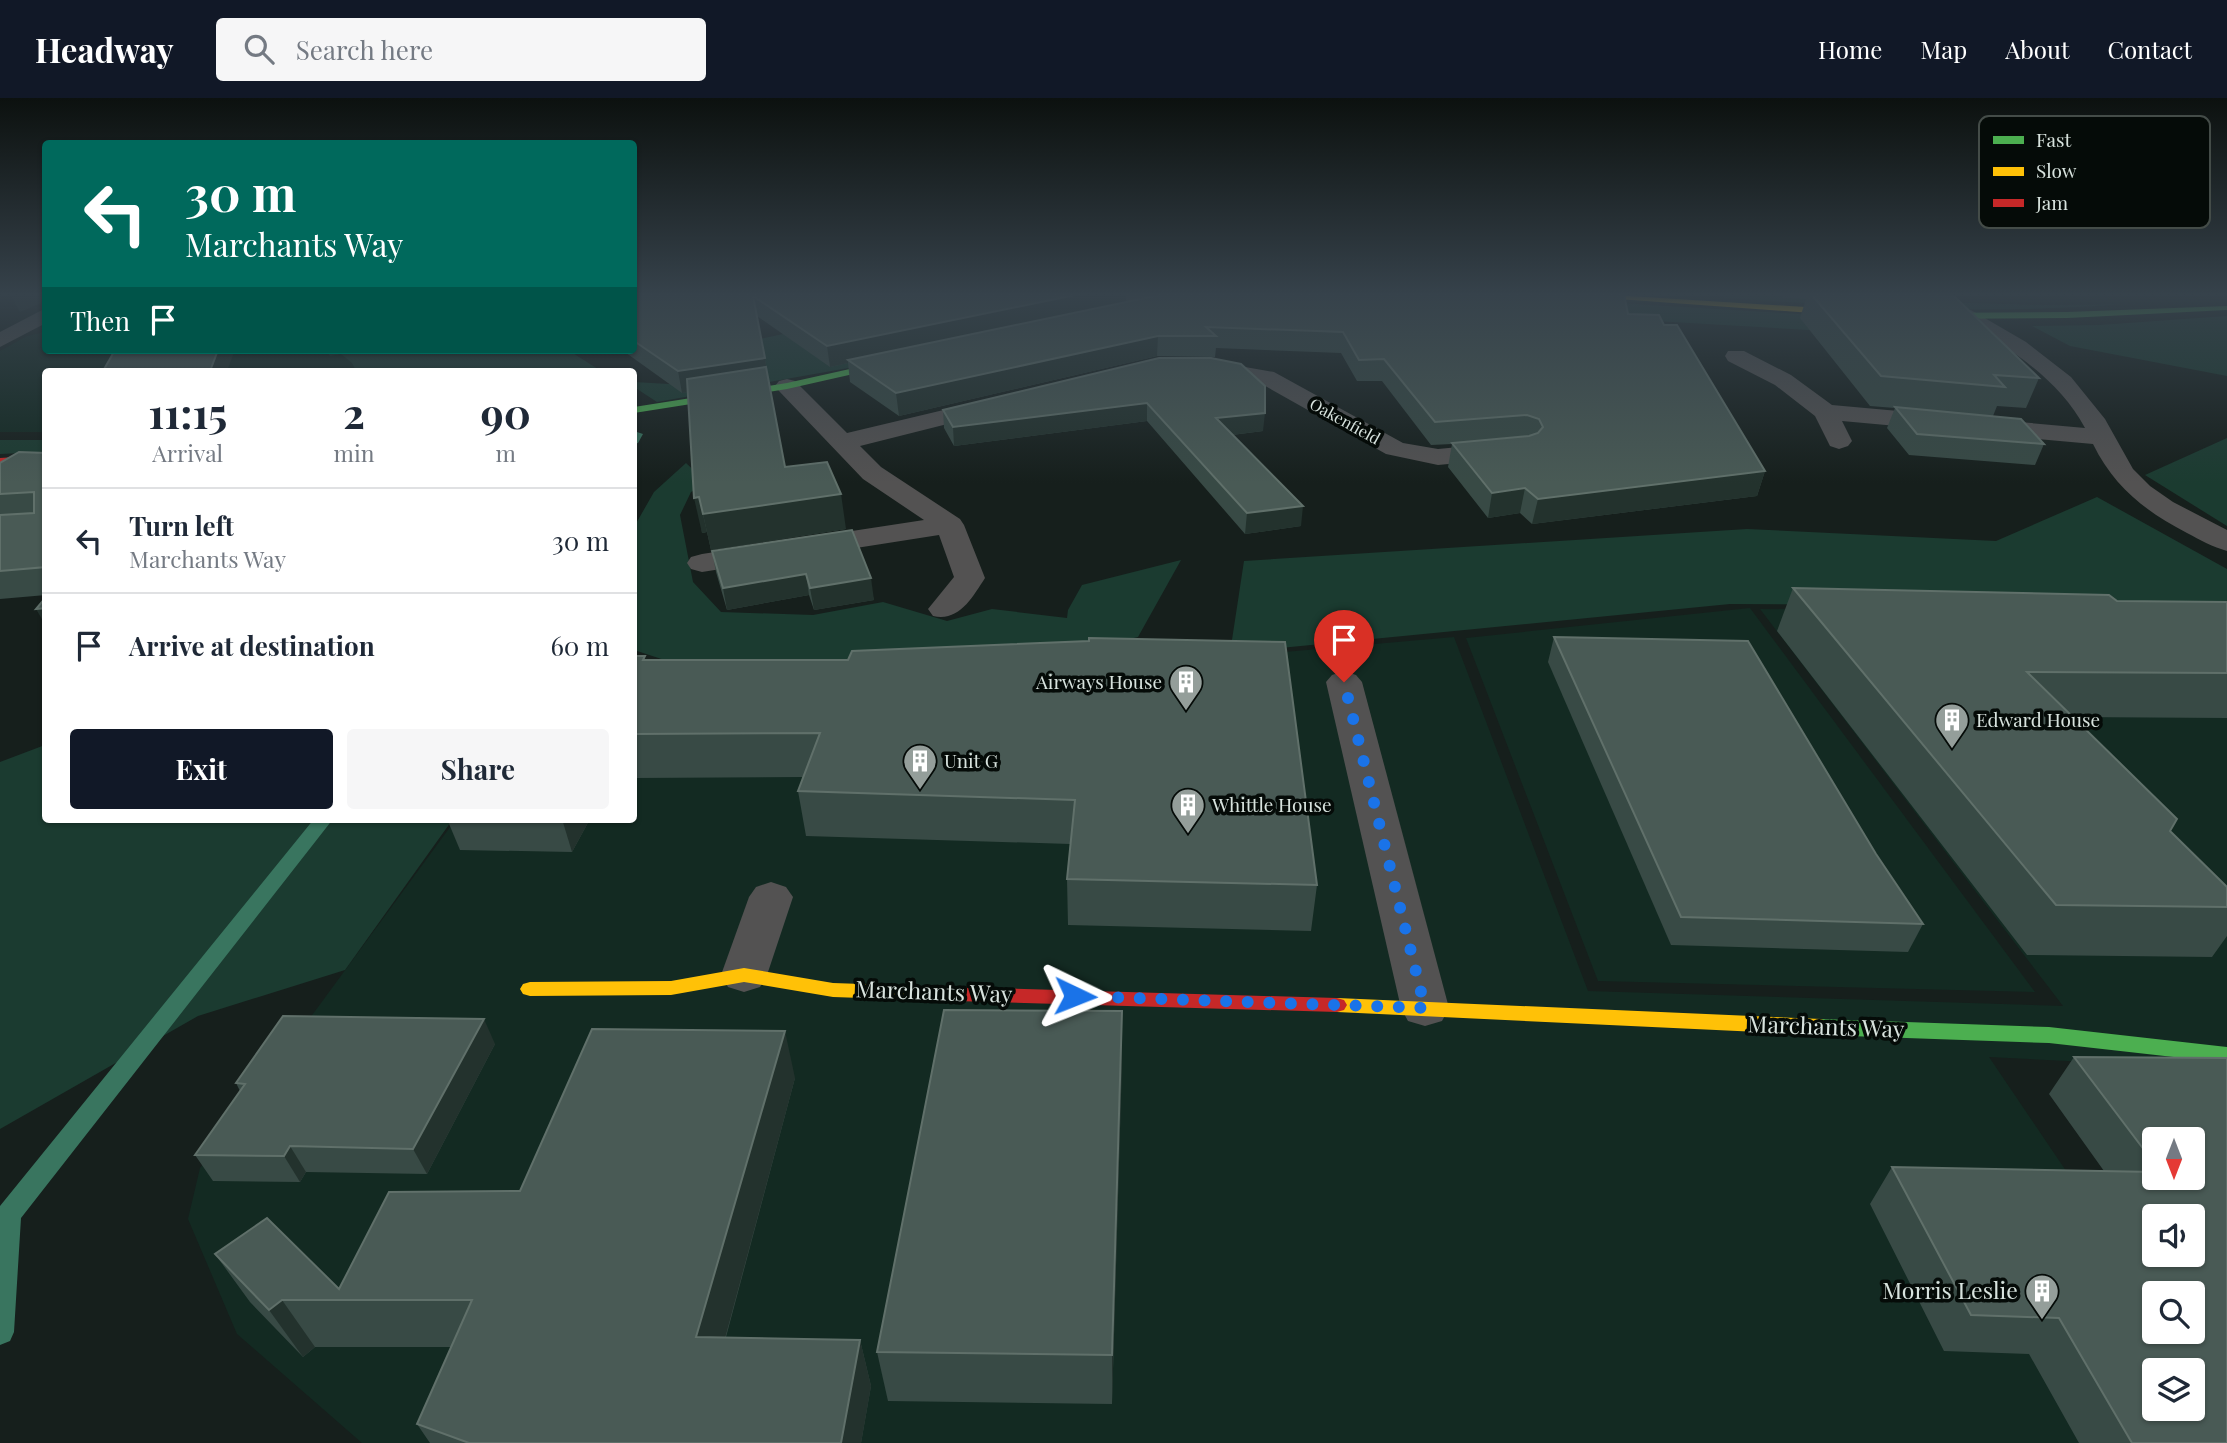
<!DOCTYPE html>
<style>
:root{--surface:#fff;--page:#f6f6f7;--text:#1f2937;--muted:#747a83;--line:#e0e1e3;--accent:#111827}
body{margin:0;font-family:"Playfair Display",serif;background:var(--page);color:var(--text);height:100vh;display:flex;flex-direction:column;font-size:26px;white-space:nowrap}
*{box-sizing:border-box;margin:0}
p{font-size:23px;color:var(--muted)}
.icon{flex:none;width:38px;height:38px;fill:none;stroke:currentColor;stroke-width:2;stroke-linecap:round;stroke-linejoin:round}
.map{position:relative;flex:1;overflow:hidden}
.side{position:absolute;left:42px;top:270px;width:595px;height:455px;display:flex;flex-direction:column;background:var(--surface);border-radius:7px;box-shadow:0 2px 5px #0004}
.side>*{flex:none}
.guide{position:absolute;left:42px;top:42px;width:595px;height:214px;border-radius:7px;box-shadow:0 2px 5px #0004;background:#00695c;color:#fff;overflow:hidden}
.needle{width:46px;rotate:180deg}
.controls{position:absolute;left:2142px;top:1029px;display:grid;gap:14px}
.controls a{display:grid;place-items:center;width:63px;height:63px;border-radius:7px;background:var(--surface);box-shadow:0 2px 5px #0004;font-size:35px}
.pin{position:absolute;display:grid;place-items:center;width:60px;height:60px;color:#fff;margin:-72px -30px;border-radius:50% 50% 50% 0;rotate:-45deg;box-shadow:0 0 7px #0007}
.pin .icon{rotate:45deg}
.me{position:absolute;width:77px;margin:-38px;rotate:92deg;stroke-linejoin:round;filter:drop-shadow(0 0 5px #0008)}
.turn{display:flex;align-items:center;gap:24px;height:147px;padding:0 28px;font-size:32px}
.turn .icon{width:91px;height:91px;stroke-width:2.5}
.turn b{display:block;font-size:49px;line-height:60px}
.then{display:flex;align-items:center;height:66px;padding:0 28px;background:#0003;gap:14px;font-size:26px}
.eta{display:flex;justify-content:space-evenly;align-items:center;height:119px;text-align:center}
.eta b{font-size:42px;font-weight:700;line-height:49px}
.primary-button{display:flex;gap:14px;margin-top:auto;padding:14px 28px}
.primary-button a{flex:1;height:80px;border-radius:7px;background:var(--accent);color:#fff;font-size:28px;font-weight:700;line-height:80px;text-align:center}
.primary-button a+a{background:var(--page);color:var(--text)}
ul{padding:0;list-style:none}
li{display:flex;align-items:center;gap:21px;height:105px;padding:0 28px;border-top:2px solid var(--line)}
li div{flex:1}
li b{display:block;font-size:26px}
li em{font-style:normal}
header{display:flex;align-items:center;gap:42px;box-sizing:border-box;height:98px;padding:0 35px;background:var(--accent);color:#fff}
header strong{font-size:33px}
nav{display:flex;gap:38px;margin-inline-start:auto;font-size:24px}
.search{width:490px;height:63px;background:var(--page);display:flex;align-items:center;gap:18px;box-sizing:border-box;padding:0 24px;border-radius:7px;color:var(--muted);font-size:26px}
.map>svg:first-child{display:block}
</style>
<header>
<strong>Headway</strong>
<div class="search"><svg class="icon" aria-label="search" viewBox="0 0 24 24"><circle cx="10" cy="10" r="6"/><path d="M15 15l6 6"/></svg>Search here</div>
<nav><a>Home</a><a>Map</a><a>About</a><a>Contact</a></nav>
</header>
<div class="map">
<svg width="2227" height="1345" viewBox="0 0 2227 1345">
<rect width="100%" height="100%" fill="#161f1c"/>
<g fill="#132a22" fill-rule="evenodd">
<path d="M45,234L46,252H502L545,273H46L45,334H0V253L27,238Z"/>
<path d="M1750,510L2035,894L1598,883L1466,540Z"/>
<path d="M1760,511L2227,514V971L1989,959L2154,1203V1234H2175L2227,1345H362L237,1236L188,1121L200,1070L456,721H634V592L1228,559L1454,539L1588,893L2063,908ZM2154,1272H2193V1311H2154Z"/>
</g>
<g fill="#1b3b30">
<path d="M1720,196C1855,196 1988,211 2123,206C1990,217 1858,209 1725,200Z"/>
<path d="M1483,197L1949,225L1999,243L1551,217Z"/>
<path d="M2227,218V278L2070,248L2032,228L2099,227Z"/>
<path d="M783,236L850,246L854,269L657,304L634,289V284L669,286L699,279L745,244Z"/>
<path d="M344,252H568L601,273H356L352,265L341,256L330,258L328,255Z"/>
<path d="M2227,340V428L2145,377Z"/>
<path d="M0,342H45V354L0,356Z"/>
<path d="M686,365L707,385L691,394L680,417L693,484L721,514L813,517L883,504L947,523L992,511L1067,520L1068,512L1082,487L1181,462L1138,539L1072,554L747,589L634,552V429L654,394Z"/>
<path d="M2097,399L2227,471V509L1730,506L1230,555L1244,463L1747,431L1996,443Z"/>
<path d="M45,647L46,721H453L345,872L198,918L0,1031V664Z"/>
</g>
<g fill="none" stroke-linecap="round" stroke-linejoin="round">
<g fill="#39755f" fill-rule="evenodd">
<path d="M634,333L643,336L638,345L634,346Z"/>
<path d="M314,721H333L21,1120L14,1234L10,1243L0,1247V1108Z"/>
</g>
<g fill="#535252" fill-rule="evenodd">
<path d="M1119,196H1145L1164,209L1161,213C1148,217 1128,207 1119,196Z"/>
<path d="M46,210V225L0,249V234Z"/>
<path d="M1971,212L2026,244L2071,279L2105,321L2133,371L2150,388L2173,404L2227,432V453C2213,449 2200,442 2187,435C2145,413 2114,389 2093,346L1842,323L1852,343L1848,348L1839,351L1830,348L1815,318L1775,287L1728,263L1725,258L1728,253H1744L1791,277L1832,307L2085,330C2059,281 2010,251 1964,222L1961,218L1964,214Z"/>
<path d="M1200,261L1274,274L1403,345L1438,351L1501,345L1510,348L1514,353L1510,358L1501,361L1438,367L1386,356L1260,285L1192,273L1189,268L1192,263Z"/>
<path d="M787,281L795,283L847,335L994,300L1003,302L1006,307L1003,312L860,348L881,369L960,421L964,427L985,480C972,500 959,524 933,518L928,511L954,479L939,437L702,474L691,471L687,465L691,459L702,456L924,422L863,381L779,293L775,288L779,283Z"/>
<path d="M1344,573L1356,577L1362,584L1449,910L1442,923L1425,928L1408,923L1401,910L1326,584L1332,577Z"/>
<path d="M771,784L786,789L793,799L767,877L760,889L744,894L728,889L721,877L749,799L756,789Z"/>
</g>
<g fill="#4caf50" fill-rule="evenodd">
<path d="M2227,208V212L2067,220L1921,221L1917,218L1921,215L2067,214Z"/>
<path d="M899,260L902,261V265L787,291L634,315V309L787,285Z"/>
<path d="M1821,921L2049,929L2227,949V965L2049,945L1821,937L1814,934L1811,929L1814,924Z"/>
</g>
<g fill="#ffc107" fill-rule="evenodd">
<path d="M1549,196H1597L1854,212L1858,215L1854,218Z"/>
<path d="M744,870L833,885L920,888L927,890L930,895L927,900L920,902L833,899L744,884L671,897L530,898L523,896L520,891L523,886L530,884L671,883Z"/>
<path d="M1337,900L1821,921L1828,924L1831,929L1828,934L1821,937L1337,914L1330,912L1327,907L1330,902Z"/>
</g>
<g fill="#c62828" fill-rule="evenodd">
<path d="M46,357V363L0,366V360Z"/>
<path d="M920,888L1337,900L1344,902L1347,907L1344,912L1337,914L920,902L913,900L910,895L913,890Z"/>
</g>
</g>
<g fill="#384a45" fill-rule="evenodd">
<path d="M634,196H1126V204L1153,198L1150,196H1624L1628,216L1664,227L1765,373L1757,398L1532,426L1520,415L1488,420L1448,369L1452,346L1431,347L1382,283H1357L1341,255L1216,250L1215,259L1157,258L899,318L850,284L848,265L830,269L757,218L785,369L846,431L711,452L707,434L702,435L688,294L682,295L622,252H634Z"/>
<path d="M1781,196H1930L2039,280L2026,310L1997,308L1993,318L2044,346L2035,367L1909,357L1887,330L1895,310L1870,308L1800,220L1806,201L1784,200Z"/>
<path d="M1159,260L1263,333L1232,337L1301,428L1245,436L1147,323L954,348L944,330L943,312Z"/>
<path d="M46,355V497L0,501V365Z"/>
<path d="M852,432L874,502L814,512L809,497L727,512L716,474L712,453Z"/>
<path d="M1793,490L2117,503L2227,504V620L2073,619L2170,733L2227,789V838L2212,859L2027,857L1777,533Z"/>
<path d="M1554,539L1876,756L1923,826L1908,854L1671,847L1548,564Z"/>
<path d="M634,558L646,562H848L1317,787L1311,833L1068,827L1067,781L1070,746L806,738L798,693L803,679L634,680Z"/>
<path d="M447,721H590L572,754L460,752Z"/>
<path d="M495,946L427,1076L306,1074L300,1084L213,1083L195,1057L240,993L236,985Z"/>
<path d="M2074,959L2227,960V1345H2079L2029,1256L1944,1253L1870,1106L1892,1069L2104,1073L2049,996ZM2154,1041L2193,1080H2154Z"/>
<path d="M1122,963L1112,1306L888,1303L877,1254Z"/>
<path d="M795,980L726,1239L860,1242L871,1288L861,1345H430L417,1326L451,1249H315L303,1259L250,1204L215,1156L339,1191L520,1093Z"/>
</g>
<g fill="#23322d">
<path d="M46,196V203L20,214L11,197Z"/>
<path d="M1080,196H1126V206L848,262V265L830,269L827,248Z"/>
<path d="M1158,238L1157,258L899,318L896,295Z"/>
<path d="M218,252H235L227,273H210Z"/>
<path d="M765,260L768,281L682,295L678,273Z"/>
<path d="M1147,305V323L954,348L953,329Z"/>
<path d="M1265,315L1263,333L1215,339L1216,320Z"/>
<path d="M1765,373L1757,398L1532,426L1538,401Z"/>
<path d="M1525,390L1520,415L1488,420L1492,395Z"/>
<path d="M841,396L846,431L711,452L703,416Z"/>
<path d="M699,399L707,434L702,435L694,400Z"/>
<path d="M1303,408L1301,428L1245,436L1247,415Z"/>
<path d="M806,476L809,497L727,512L723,490Z"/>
<path d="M871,480L874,502L814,512L810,490Z"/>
<path d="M46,510V528L36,511Z"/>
<path d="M562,721H590L572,754Z"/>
<path d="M1122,913V963L1112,1306V1257Z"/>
<path d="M484,921L495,946L427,1076L413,1051Z"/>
<path d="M785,933L795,980L713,1285L696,1239Z"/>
<path d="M290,1048L306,1074L300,1084L284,1058Z"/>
<path d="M282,1202L315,1249L303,1259L269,1212Z"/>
<path d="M860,1242L871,1288L861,1345H841Z"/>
</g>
<g fill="#495a55" stroke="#60706a" stroke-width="2" fill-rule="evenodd">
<path d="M634,196H1080L827,248L753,198L765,260L678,273L634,243Z"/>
<path d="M1172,196H1624L1628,216L1659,217L1664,227H1677L1765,373L1538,401L1525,390L1492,395L1452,345L1529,338L1538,335L1543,329L1539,321L1527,317L1435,324L1384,261L1359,262L1343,234L1206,229L1216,238H1158L896,295L848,262L1155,198Z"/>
<path d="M1811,196H1907L1954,198L2039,280L1994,277L2005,289L1881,278Z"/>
<path d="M115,252H218L210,273H103Z"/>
<path d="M1159,260H1211L1241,266L1265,288V315L1216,320L1303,408L1247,415L1147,305L953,329L943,312Z"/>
<path d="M766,269L785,369L827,364L841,396L703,416L699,399L694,400L687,281Z"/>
<path d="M1895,309L2021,321L2044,346L1917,336Z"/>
<path d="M19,354L46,355V469L0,473V417L34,415V394L0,396V365Z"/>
<path d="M852,432L871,480L810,490L806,476L723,490L712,453Z"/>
<path d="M1793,490L2109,497L2117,503L2227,504V575L2027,574L2177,721L2170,733L2227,789V809L2056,807Z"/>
<path d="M46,499V510L36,511Z"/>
<path d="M1554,539L1748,543L1876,756L1923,826L1681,819Z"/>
<path d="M1089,540L1285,544L1317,787L1067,781L1075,702L798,693L820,635L634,636V558H645L643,562H848L852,553L1089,543Z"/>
<path d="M944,912L1122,913L1112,1257L877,1254Z"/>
<path d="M283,918L484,921L413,1051L290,1048L284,1058L195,1057L245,986L236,985Z"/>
<path d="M592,931L785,933L696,1239L860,1242L841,1345H469L417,1326L472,1202H282L269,1212L215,1156L267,1120L339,1191L389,1094L520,1093Z"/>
<path d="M2074,959L2227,960V1345H2132L2059,1220L1971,1217L1892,1069L2154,1074V1080H2193V1041H2154V1065ZM2154,1118H2193V1157H2154ZM2154,1195H2193V1234H2154ZM2154,1272H2193V1311H2154Z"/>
</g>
<linearGradient id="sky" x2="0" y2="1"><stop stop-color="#0c110f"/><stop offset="0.51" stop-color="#36424b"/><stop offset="1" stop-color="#36424b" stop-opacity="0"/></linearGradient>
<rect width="2227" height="385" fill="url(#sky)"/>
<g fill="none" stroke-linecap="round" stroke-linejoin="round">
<path stroke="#1a73e8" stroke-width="12" stroke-dasharray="0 21.6" d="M1075,898L1425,910L1344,584"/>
</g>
<defs>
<g id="building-pin" transform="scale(1.75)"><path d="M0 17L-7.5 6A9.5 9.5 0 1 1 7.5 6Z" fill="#949e9a" stroke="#050b08"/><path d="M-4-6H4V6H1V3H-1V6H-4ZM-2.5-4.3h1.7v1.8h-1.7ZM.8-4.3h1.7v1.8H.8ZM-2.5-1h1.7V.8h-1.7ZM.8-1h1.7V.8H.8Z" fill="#fff"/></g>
</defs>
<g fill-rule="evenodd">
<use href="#building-pin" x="1186" y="584"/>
<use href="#building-pin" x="1952" y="622"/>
<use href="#building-pin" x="920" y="663"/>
<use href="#building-pin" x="1188" y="707"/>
<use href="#building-pin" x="2042" y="1193"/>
</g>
<g text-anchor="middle" stroke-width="7" stroke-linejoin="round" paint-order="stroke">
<g font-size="16" fill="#d8e3de" stroke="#050b08">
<text transform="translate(1345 323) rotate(29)" y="6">Oakenfield</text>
</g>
<g font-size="19" fill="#d8e3de" stroke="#050b08" text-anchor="start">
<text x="1162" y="591" text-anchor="end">Airways House</text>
<text x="1976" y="629">Edward House</text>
<text x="944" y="670">Unit G</text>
<text x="1212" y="714">Whittle House</text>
</g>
<g font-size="23" fill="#d8e3de" stroke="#050b08">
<text transform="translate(934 894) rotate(2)" y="8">Marchants Way</text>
<text transform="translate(1826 929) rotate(2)" y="8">Marchants Way</text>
</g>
<g font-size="23" fill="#d8e3de" stroke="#050b08" text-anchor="end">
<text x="2018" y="1201">Morris Leslie</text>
</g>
</g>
<rect x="1979" y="18" width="231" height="112" rx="10" fill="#050b08" stroke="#444c48" stroke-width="2"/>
<rect x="1993" y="38" width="31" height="8" fill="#4caf50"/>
<rect x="1993" y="69" width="31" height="9" fill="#ffc107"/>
<rect x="1993" y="101" width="31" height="8" fill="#c62828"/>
<g font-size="19" fill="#d8e3de">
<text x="2036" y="49">Fast</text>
<text x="2036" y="80">Slow</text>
<text x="2036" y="112">Jam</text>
</g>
</svg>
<div class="controls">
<a><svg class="needle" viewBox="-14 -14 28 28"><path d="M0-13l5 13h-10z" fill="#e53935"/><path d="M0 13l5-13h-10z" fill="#747a83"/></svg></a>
<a><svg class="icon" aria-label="sound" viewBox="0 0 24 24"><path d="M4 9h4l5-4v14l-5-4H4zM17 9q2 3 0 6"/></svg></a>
<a><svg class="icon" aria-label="search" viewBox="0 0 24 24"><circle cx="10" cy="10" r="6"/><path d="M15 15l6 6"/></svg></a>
<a><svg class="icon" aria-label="layers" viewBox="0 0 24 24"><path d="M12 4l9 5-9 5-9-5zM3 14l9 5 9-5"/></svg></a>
</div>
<div class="pin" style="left:1344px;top:584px;background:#d93025"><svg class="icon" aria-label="arrive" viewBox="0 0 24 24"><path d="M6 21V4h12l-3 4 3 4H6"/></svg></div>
<svg class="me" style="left:1075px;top:898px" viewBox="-20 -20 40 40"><path d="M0-17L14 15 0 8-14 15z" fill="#1a73e8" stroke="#fff" stroke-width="4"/></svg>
<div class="guide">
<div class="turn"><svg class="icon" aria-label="left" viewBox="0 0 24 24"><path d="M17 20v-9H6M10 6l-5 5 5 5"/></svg><div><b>30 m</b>Marchants Way</div></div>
<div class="then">Then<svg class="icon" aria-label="arrive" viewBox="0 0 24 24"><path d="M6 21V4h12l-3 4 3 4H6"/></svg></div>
</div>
<section class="side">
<div class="eta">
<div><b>11:15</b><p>Arrival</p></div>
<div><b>2</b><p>min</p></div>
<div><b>90</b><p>m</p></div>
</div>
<ul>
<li><svg class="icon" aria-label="left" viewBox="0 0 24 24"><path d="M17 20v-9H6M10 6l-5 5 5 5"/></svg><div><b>Turn left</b><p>Marchants Way</p></div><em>30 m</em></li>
<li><svg class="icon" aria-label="arrive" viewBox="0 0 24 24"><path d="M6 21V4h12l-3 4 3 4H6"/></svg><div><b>Arrive at destination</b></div><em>60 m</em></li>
</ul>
<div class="primary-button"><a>Exit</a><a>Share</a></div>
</section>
</div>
